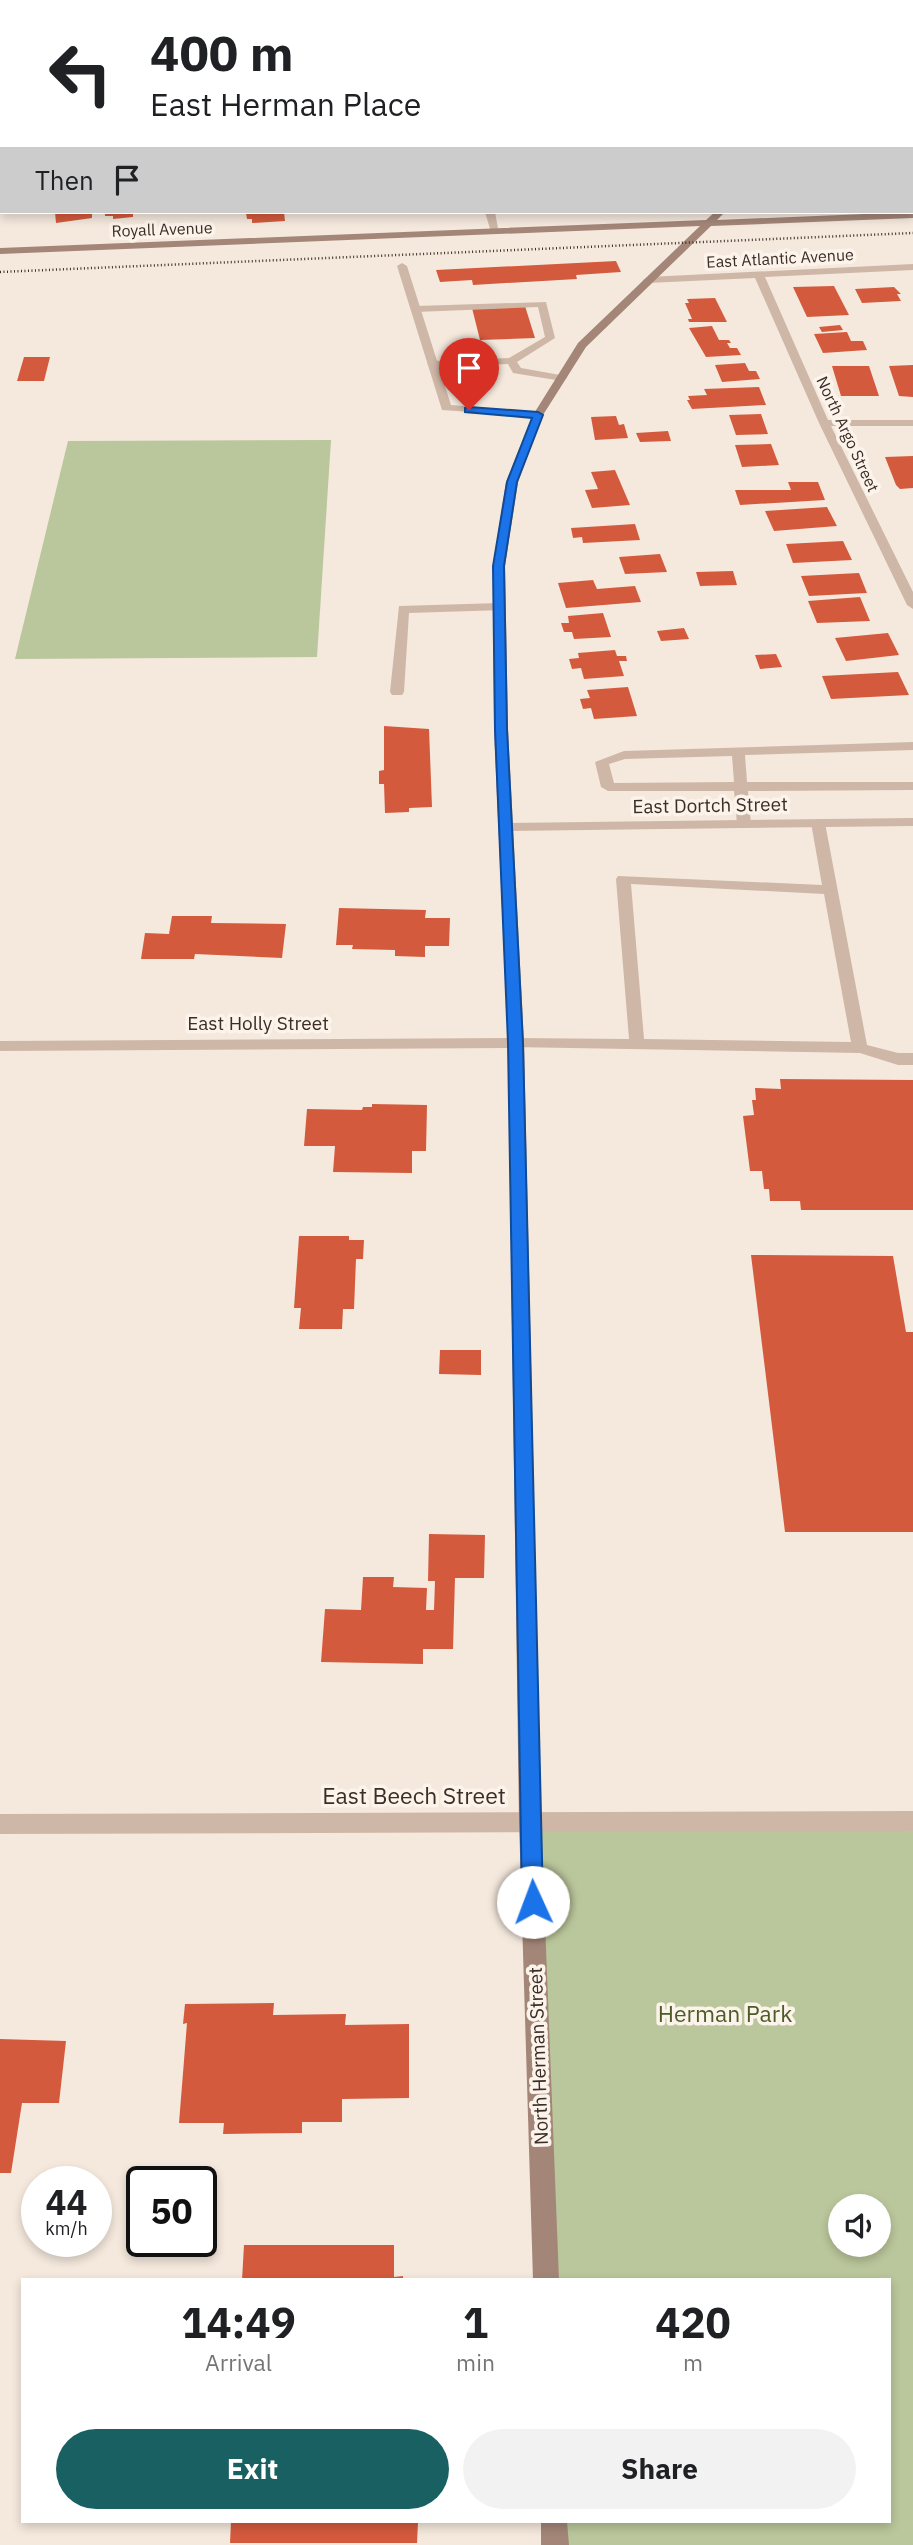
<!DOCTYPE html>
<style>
:root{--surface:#fff;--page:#f2f2f2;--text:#202124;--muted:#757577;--accent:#186062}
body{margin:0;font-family:"IBM Plex Sans",sans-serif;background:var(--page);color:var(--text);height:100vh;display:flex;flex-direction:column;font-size:26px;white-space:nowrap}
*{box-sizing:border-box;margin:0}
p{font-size:23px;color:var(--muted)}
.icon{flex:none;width:38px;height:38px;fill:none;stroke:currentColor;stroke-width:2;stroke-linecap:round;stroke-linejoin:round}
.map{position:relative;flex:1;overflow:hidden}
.sheet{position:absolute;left:21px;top:2278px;width:870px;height:245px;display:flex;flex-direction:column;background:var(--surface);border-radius:0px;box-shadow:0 4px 10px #0003}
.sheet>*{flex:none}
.banner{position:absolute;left:0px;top:0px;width:914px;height:214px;box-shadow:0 4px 10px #0003;background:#fff;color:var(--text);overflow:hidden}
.buttons{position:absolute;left:828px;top:2194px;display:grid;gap:14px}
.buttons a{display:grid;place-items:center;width:63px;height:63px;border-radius:50%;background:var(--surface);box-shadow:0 4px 10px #0003;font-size:35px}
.speed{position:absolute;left:21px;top:2166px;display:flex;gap:14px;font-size:35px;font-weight:700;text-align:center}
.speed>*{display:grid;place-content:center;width:91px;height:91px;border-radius:50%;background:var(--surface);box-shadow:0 4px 10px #0003;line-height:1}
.speed small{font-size:18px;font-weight:400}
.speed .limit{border:4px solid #111;border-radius:10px;background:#fff;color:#111}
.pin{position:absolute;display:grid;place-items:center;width:60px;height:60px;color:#fff;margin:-72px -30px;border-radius:50% 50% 50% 0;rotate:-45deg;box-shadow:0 0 7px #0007}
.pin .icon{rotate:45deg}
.me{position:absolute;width:77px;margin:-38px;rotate:358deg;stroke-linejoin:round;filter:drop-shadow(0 0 5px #0008)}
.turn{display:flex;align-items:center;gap:24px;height:147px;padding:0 35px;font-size:32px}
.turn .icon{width:91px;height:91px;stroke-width:2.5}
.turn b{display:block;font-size:49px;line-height:60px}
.then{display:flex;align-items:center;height:66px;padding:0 35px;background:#0003;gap:14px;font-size:26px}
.eta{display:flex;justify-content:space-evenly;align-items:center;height:119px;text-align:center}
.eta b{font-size:42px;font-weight:800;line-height:49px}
.cta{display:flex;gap:14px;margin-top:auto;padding:14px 35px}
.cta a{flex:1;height:80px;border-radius:42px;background:var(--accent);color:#fff;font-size:28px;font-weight:800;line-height:80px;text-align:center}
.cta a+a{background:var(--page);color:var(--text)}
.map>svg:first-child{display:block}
</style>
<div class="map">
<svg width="913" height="2545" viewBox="0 0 913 2545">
<rect width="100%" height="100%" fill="#f5e9dd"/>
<g fill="#bac69b" fill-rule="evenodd">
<path d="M331,440L317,657L15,659L68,441Z"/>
<path d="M530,1821H913V2545H555L554,2522H889V2280H546ZM840,2207H878V2245H840Z"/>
</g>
<g fill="#d45a3d">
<path d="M55,212H92V218L56,223Z"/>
<path d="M105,212H133V217L113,219V216H105Z"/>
<path d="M251,212H284L285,221L252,223V219H247L246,213Z"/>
<path d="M616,261L621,272L576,275L577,279L473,285L472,280L440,282L436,270Z"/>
<path d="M834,286L849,315L807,317L793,287Z"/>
<path d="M894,287L901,294H897L901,301L862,303L855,289Z"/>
<path d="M715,298L727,322H689L688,319H692L685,303H689L687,299Z"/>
<path d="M525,306L535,338L480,340L472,308Z"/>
<path d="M840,325L843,330L822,332L819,327Z"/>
<path d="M712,326L719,340H729L731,343H727L730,348H737L741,355L706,357L689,328Z"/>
<path d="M847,332L851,341H863L867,350L823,353L814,334Z"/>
<path d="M24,357H50L44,381H17Z"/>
<path d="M745,363L749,371H756L760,379L722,382L715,365Z"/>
<path d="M913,365V397L899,396L889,366Z"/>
<path d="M832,366H869L879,396H841Z"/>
<path d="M759,387L766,405L692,409L687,400H690L688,396L707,395L704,389Z"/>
<path d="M761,414L768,434L736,435L729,415Z"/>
<path d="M616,416L619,425L624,424L628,438L595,440L591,417Z"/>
<path d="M668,431L671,441L640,442L636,433Z"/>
<path d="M771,444L779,465L742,467L735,445Z"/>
<path d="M913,456V488L900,489L896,485L885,457Z"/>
<path d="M615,470L630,505L592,508L585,490L598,489L591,472Z"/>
<path d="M788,482H818L825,500L740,505L735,490H791Z"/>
<path d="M827,507L837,526L774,531L765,511Z"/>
<path d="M635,524L640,540L583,543L582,537L573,538L571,528Z"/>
<path d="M843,541L852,560L793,563L786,544Z"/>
<path d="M660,554L667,572L625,574L619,557Z"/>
<path d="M733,571L737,585L700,586L696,572Z"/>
<path d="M859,573L867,593L809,596L801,576Z"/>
<path d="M593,580L597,589L635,586L641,602L566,608L558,583Z"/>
<path d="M860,597L870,621L817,623L808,601Z"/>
<path d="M603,613L611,637L574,639L572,632H564L561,623H569L568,616Z"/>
<path d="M684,628L689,639L661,641L657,631Z"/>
<path d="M888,633L899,655L846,661L835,638Z"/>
<path d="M615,650L617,656H626L627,661H619L624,676L584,679L581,668L572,669L569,659L579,658L578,653Z"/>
<path d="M776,654L782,667L760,669L755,655Z"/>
<path d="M898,672L909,695L831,699L822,676Z"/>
<path d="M628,687L637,716L594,719L591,708L583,709L580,699L590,698L587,690Z"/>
<path d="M384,726L429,729L432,807L409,808V812L385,813L384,784H379V771L384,770Z"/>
<path d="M339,908L426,910L425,918H450L449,946H425V957L395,956V950L352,949L353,945H336Z"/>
<path d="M172,916H212L211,923L286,924L282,958L195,954L194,959H141L145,933L169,934Z"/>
<path d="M780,1079L913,1080V1210H801L800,1201H770L769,1189H764L762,1171H750L743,1116L754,1115L752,1100H756L755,1088L781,1089Z"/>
<path d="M372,1104L427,1105L426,1151H412V1173L333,1172L335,1146H304L307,1109L362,1110L363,1107H372Z"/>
<path d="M299,1236H349V1240H364L363,1259H356L354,1309H343L342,1329H299L301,1308H294Z"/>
<path d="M751,1255L893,1256L906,1332H913V1532H785Z"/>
<path d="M440,1350H481V1375L439,1374Z"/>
<path d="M429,1534L485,1535L484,1578H455L453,1649H423V1664L321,1662L325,1609L361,1610L363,1577H394L393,1587L427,1588L426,1610H434L435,1581H428Z"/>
<path d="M274,2003L273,2015L346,2014L345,2025L409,2024V2098L342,2099V2122H302V2133L223,2134L224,2123H179L187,2023L183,2024L185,2004Z"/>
<path d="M0,2039L66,2041L59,2103H22L11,2173H0Z"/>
<path d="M244,2245H394V2277L403,2276V2280H242Z"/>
<path d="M231,2522H418L417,2543H230Z"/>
</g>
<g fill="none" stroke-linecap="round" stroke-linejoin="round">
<g fill="#cfb7a7" fill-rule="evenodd">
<path d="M546,302L555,338L517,362L521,368L566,376L567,378L562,381L513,373L508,364L432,367L427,364L432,361L509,358L545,337L538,307L416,312L411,309L416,306Z"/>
<path d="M500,603L504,604V610L409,613L404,692L402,695H392L390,692L399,606Z"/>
<path d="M913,742V750L745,755L747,782H913V790L748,791L751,824L744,828L737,824L734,791H608L601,787L595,762L624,751ZM732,756L734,782L614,783L609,764L625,759Z"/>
<path d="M818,819L825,823L867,1045L898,1053H913V1065H898L860,1053L510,1047L508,1043L510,1039L516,1038L629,1039L616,879L618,876L822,885L811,823ZM631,884L824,894L851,1042L644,1039Z"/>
</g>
<g fill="#cfb7a7" fill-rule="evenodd">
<rect x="428" y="0" width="8" height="2"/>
<path d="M514,0L530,2H516Z"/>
<rect x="0" y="105" width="2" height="6"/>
<path d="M485,212H495L499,234L491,232Z"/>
<path d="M402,263L407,266L451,405L538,412L542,413V417L442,410L397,266Z"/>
<path d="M913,264V270L765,277L828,420H913V426H831L913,592V609L907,605L819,423L755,278L648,283L643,280L648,277Z"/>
<path d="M913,818V826L507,831L500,827L507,823Z"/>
<path d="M516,1038L524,1043L516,1048L0,1051V1041Z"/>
<path d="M913,1811V1831L0,1834V1814Z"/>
</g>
<g fill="#a38678" fill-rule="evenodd">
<rect x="10" y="0" width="8" height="2"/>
<path d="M0,86H2L0,103Z"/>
<path d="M715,212H725L717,220L913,212V218L711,226L586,347L543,415L518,482L505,566L508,729L524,1043L541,1821L559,2280H533L519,1821L508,1043L494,729L493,566L506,482L533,415L578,343L700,226L0,254V248L706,220Z"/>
<path d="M541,2522H567L569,2545H541Z"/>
</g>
<path stroke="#3b2d28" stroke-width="2.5" stroke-dasharray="1 2.5" stroke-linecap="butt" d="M0,272L913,233"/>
</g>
<path fill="#1a73e8" stroke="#114b97" stroke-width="2" d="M469,407L538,412L543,415L517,482L504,566L507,729L523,1043L543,1902L540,1909L533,1912L525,1909L522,1902L508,1043L495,729L493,566L507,482L532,418L465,412V408Z"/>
<g text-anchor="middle" stroke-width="7" stroke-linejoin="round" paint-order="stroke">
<g font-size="16" fill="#3b2d28" stroke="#fcf3ea">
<text transform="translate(162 229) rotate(-2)" y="6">Royall Avenue</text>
<text transform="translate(780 258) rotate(-3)" y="6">East Atlantic Avenue</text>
<text transform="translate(848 434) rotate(65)" y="6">North Argo Street</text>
</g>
<g font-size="19" fill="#3b2d28" stroke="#fcf3ea">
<text transform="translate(710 805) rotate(-1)" y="7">East Dortch Street</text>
<text x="258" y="1030">East Holly Street</text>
<text transform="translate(538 2056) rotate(-92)" y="7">North Herman Street</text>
</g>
<g font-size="23" fill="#3b2d28" stroke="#fcf3ea">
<text x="414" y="1804">East Beech Street</text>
</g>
<g font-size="23" fill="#4c5c29" stroke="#fcf3ea">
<text x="725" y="2022">Herman Park</text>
</g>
</g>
</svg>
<div class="buttons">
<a><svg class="icon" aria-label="sound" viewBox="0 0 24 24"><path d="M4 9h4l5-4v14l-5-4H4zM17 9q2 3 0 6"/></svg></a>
</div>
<div class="speed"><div>44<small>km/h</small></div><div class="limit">50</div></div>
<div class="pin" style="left:469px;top:410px;background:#d93025"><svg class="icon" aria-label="arrive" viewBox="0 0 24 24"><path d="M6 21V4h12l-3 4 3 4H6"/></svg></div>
<svg class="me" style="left:533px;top:1902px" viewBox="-20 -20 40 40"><circle r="19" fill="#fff"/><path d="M0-13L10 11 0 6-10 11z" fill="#1a73e8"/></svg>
<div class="banner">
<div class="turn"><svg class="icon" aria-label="left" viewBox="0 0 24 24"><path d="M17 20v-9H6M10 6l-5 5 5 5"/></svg><div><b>400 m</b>East Herman Place</div></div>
<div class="then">Then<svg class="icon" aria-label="arrive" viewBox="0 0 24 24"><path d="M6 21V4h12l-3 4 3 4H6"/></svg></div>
</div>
<section class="sheet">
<div class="eta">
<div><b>14:49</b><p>Arrival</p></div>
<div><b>1</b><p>min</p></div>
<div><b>420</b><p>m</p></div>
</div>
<div class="cta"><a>Exit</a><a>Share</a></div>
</section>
</div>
